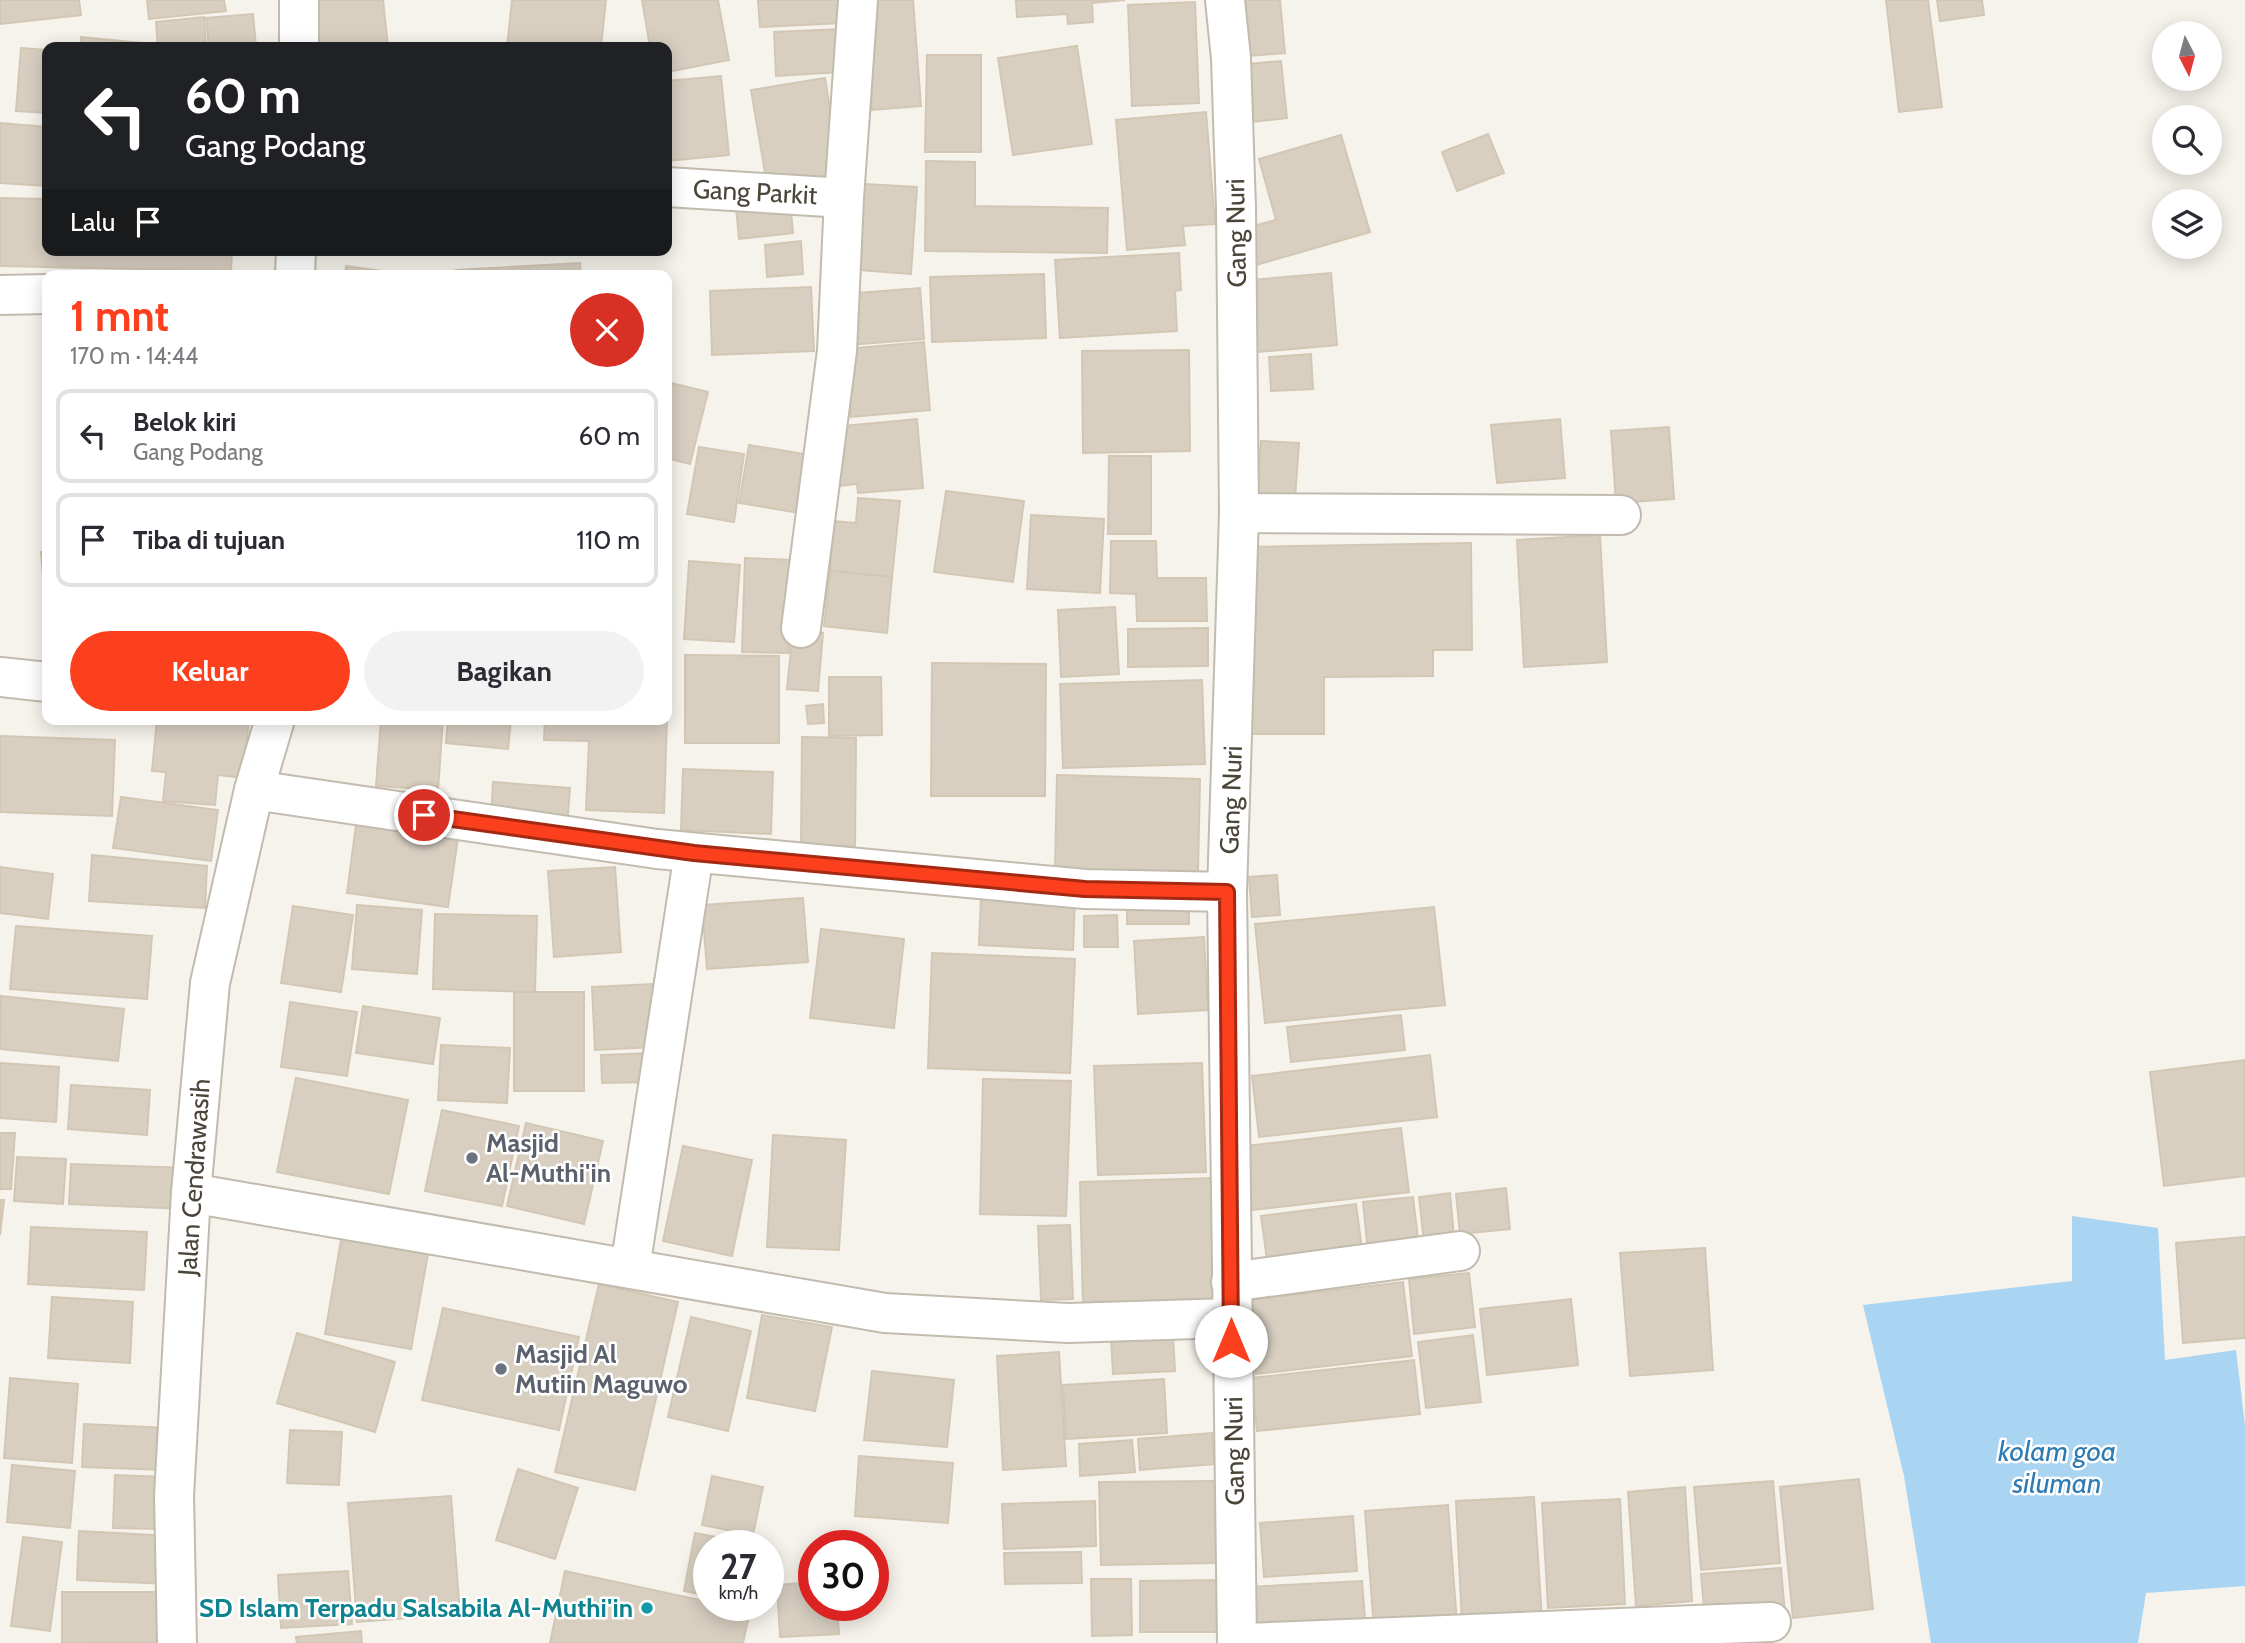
<!DOCTYPE html>
<html lang="id">
<meta charset="utf-8">
<style>
:root{--surface:#fff;--page:#f2f2f3;--text:#2b2b33;--muted:#7c7c81;--line:#e1e1e2;--accent:#fc3f1d}
body{margin:0;font-family:Cabin,sans-serif;background:var(--page);color:var(--text);height:100vh;display:flex;flex-direction:column;font-size:26px;white-space:nowrap}
*{box-sizing:border-box;margin:0}
p{font-size:23px;color:var(--muted)}
.icon{flex:none;width:38px;height:38px;fill:none;stroke:currentColor;stroke-width:2;stroke-linecap:round;stroke-linejoin:round}
.map{position:relative;flex:1;overflow:hidden}
.drawer{position:absolute;left:42px;top:270px;width:630px;height:455px;display:flex;flex-direction:column;background:var(--surface);border-radius:14px;box-shadow:0 4px 18px #0003}
.drawer>*{flex:none}
.top-card{position:absolute;left:42px;top:42px;width:630px;height:214px;border-radius:14px;box-shadow:0 4px 18px #0003;background:#202124;color:#fff;overflow:hidden}
.needle{width:46px;rotate:174deg}
.buttons{position:absolute;left:2152px;top:21px;display:grid;gap:14px}
.buttons a{display:grid;place-items:center;width:70px;height:70px;border-radius:50%;background:var(--surface);box-shadow:0 4px 18px #0003;font-size:35px}
.speed{position:absolute;left:693px;top:1530px;display:flex;gap:14px;font-size:35px;font-weight:700;text-align:center}
.speed>*{display:grid;place-content:center;width:91px;height:91px;border-radius:50%;background:var(--surface);box-shadow:0 4px 18px #0003;line-height:1}
.speed small{font-size:18px;font-weight:400}
.speed .limit{border:10px solid #d22;background:#fff;color:#111}
.pin{position:absolute;display:grid;place-items:center;width:60px;height:60px;color:#fff;margin:-30px;border:4px solid #fff;border-radius:50%;box-shadow:0 2px 7px #0007}
.me{position:absolute;width:77px;margin:-38px;rotate:0deg;stroke-linejoin:round;filter:drop-shadow(0 0 5px #0008)}
.turn{display:flex;align-items:center;gap:24px;height:147px;padding:0 28px;font-size:32px}
.turn .icon{width:91px;height:91px;stroke-width:2.5}
.turn b{display:block;font-size:49px;line-height:60px}
.then{display:flex;align-items:center;height:66px;padding:0 28px;background:#0003;gap:14px;font-size:26px}
.round{display:grid;place-items:center;flex:none;width:74px;height:74px;border-radius:37px;background:var(--page)}
.summary{display:flex;align-items:center;justify-content:space-between;height:119px;padding:0 28px}
h1{font-size:42px;font-weight:700;line-height:52px;color:var(--accent)}
.button{display:flex;gap:14px;margin-top:auto;padding:14px 28px}
.button a{flex:1;height:80px;border-radius:42px;background:var(--accent);color:#fff;font-size:28px;font-weight:700;line-height:80px;text-align:center}
.button a+a{background:var(--page);color:var(--text)}
ul{padding:0;list-style:none}
li{display:flex;align-items:center;gap:21px;height:94px;margin:0 14px 10px;padding:0 14px;border:4px solid var(--line);border-radius:14px}
li div{flex:1}
li b{display:block;font-size:26px}
li em{font-style:normal}
.map>svg:first-child{display:block}
</style>
<div class="map">
<svg width="2245" height="1643" viewBox="0 0 2245 1643">
<rect width="100%" height="100%" fill="#f6f3ec"/>
<path fill="#a9d4f2" d="M2072,1216L2158,1228L2165,1360L2236,1350L2245,1425V1586L2146,1593L2138,1643H1931L1904,1476L1863,1305L2072,1281Z"/>
<g fill="#d8cfc1" stroke="#d3c7b4" stroke-width="2">
<path d="M0,0H79L81,15L0,24Z"/>
<path d="M147,0H224L226,11L149,19Z"/>
<path d="M311,0H383L388,47H315Z"/>
<path d="M512,0H606L601,47H507Z"/>
<path d="M642,0H718L729,60L667,72V47H650Z"/>
<path d="M758,0H842L843,23L760,27Z"/>
<path d="M864,0H913L921,106L872,110Z"/>
<path d="M1016,0H1125L1092,3L1093,22L1068,24L1067,14L1017,17Z"/>
<path d="M1230,0H1280L1285,53L1236,57Z"/>
<path d="M1886,0H1928L1942,107L1899,112Z"/>
<path d="M1937,0H1982L1984,15L1940,21Z"/>
<path d="M1195,2L1199,103L1132,106L1128,5Z"/>
<path d="M253,14L256,47H209L206,18Z"/>
<path d="M204,17L206,47H158L156,22Z"/>
<path d="M839,29L841,72L776,76L774,32Z"/>
<path d="M81,37L142,43V47H81Z"/>
<path d="M1077,46L1092,144L1013,155L998,58Z"/>
<path d="M21,48L47,50V113L16,111Z"/>
<path d="M927,55H981V152H925Z"/>
<path d="M1281,61L1287,118L1243,123L1237,65Z"/>
<path d="M721,76L729,155L667,161V81Z"/>
<path d="M825,78L841,178L768,190L751,90Z"/>
<path d="M1206,112L1215,224L1183,226L1185,245L1127,250L1116,120Z"/>
<path d="M0,123L47,127V186L0,183Z"/>
<path d="M1488,134L1504,173L1457,191L1442,152Z"/>
<path d="M1341,135L1370,232L1253,266L1242,229L1276,220L1259,159Z"/>
<path d="M926,161L975,162V206L1108,208L1107,253L925,251Z"/>
<path d="M865,184L917,187L911,274L859,270Z"/>
<path d="M0,198L47,199V250H232L231,271L0,266Z"/>
<path d="M790,201L793,233L739,239L736,207Z"/>
<path d="M801,241L803,274L767,277L765,245Z"/>
<path d="M1179,253L1181,290L1175,291L1177,331L1060,338L1055,260Z"/>
<path d="M580,263L581,275H456V270Z"/>
<path d="M346,266L410,275H345Z"/>
<path d="M1331,273L1337,345L1246,353L1239,281Z"/>
<path d="M1044,274L1046,338L932,342L930,277Z"/>
<path d="M811,287L814,351L712,355L710,291Z"/>
<path d="M920,288L924,339L849,345L845,294Z"/>
<path d="M924,342L930,410L851,417L845,349Z"/>
<path d="M1189,350L1190,451L1083,453L1082,351Z"/>
<path d="M1311,354L1313,389L1271,391L1269,357Z"/>
<path d="M667,382L708,392L690,464L667,458Z"/>
<path d="M917,419L923,488L858,493L857,484L838,486L833,427Z"/>
<path d="M1560,419L1565,478L1497,483L1491,425Z"/>
<path d="M1669,427L1674,499L1616,503L1611,431Z"/>
<path d="M1261,441L1299,443L1295,498L1257,495Z"/>
<path d="M749,445L816,456L806,514L739,503Z"/>
<path d="M699,447L744,454L734,522L687,514Z"/>
<path d="M1109,456H1151V534H1108Z"/>
<path d="M946,491L1024,501L1013,582L934,572Z"/>
<path d="M858,498L900,501L892,577L830,571L834,521L856,523Z"/>
<path d="M1031,515L1104,519L1100,593L1027,589Z"/>
<path d="M1600,535L1607,662L1524,667L1517,540Z"/>
<path d="M1111,541H1156L1157,578H1206L1207,621H1137L1136,594L1110,593Z"/>
<path d="M1471,543L1472,650H1433V676L1324,677V734H1250L1248,547Z"/>
<path d="M47,551V599H45L41,552Z"/>
<path d="M745,558L791,560L789,653L742,652Z"/>
<path d="M689,561L740,565L734,642L684,639Z"/>
<path d="M830,571L892,577L887,633L824,626Z"/>
<path d="M1115,607L1119,674L1061,677L1058,610Z"/>
<path d="M1208,628V666L1128,667V629Z"/>
<path d="M793,630L823,633L818,691L787,689Z"/>
<path d="M685,655L779,656V743H685Z"/>
<path d="M932,663L1046,664L1045,796H931Z"/>
<path d="M829,677H881L882,735L829,736Z"/>
<path d="M1202,680L1205,764L1063,768L1060,684Z"/>
<path d="M823,704L824,723L808,724L806,706Z"/>
<path d="M157,719H249L243,778L218,775L215,805L163,801L166,772L152,771Z"/>
<path d="M381,719H443L438,790L376,786Z"/>
<path d="M448,719H511L508,749L446,743Z"/>
<path d="M545,719H667L664,813L586,810L589,741L544,740Z"/>
<path d="M0,736L115,740L112,816L0,812Z"/>
<path d="M802,737L856,738L855,846H801Z"/>
<path d="M683,769L773,772L771,834L681,830Z"/>
<path d="M1057,775L1200,779L1198,872L1055,869Z"/>
<path d="M493,782L570,788L567,826L491,819Z"/>
<path d="M121,797L218,810L211,861L113,848Z"/>
<path d="M358,810L460,824L448,907L347,893Z"/>
<path d="M92,855L207,866L205,908L89,901Z"/>
<path d="M0,867L53,874L48,919L0,913Z"/>
<path d="M615,867L621,952L554,957L548,871Z"/>
<path d="M1277,875L1280,915L1252,917L1249,877Z"/>
<path d="M981,896L1075,900L1073,950L979,945Z"/>
<path d="M1127,897L1189,898V924H1127Z"/>
<path d="M803,898L808,962L707,969L702,905Z"/>
<path d="M357,905L422,910L417,974L352,969Z"/>
<path d="M293,906L353,915L341,992L281,983Z"/>
<path d="M1434,907L1445,1005L1265,1023L1255,924Z"/>
<path d="M435,914L537,916L535,992L433,989Z"/>
<path d="M1117,915L1118,947H1084V916Z"/>
<path d="M16,926L152,936L147,999L10,989Z"/>
<path d="M821,929L904,939L894,1028L810,1018Z"/>
<path d="M1204,937L1208,1010L1138,1014L1134,941Z"/>
<path d="M932,953L1075,959L1070,1073L928,1068Z"/>
<path d="M653,984L655,1047L595,1050L592,987Z"/>
<rect x="514" y="992" width="70" height="99"/>
<path d="M1,996L124,1009L118,1061L0,1049Z"/>
<path d="M290,1002L357,1012L347,1076L281,1067Z"/>
<path d="M363,1006L440,1018L433,1064L356,1053Z"/>
<path d="M1401,1015L1405,1050L1291,1062L1287,1027Z"/>
<path d="M441,1045L510,1048L507,1103L438,1100Z"/>
<path d="M655,1053V1082L602,1083L601,1055Z"/>
<path d="M1430,1055L1437,1117L1259,1137L1252,1076Z"/>
<path d="M2245,1060V1176L2164,1186L2150,1072Z"/>
<path d="M0,1063L59,1067L56,1122L0,1118Z"/>
<path d="M1202,1063L1206,1172L1098,1175L1094,1066Z"/>
<path d="M296,1078L408,1100L389,1194L277,1172Z"/>
<path d="M983,1079L1071,1081L1066,1216L980,1214Z"/>
<path d="M71,1085L150,1090L147,1135L68,1129Z"/>
<path d="M442,1110L519,1126L502,1206L425,1191Z"/>
<path d="M526,1123L603,1141L584,1224L507,1206Z"/>
<path d="M1401,1128L1409,1192L1244,1211L1237,1147Z"/>
<path d="M0,1133H15L11,1189H0Z"/>
<path d="M773,1135L846,1140L839,1250L767,1247Z"/>
<path d="M683,1146L752,1160L732,1256L663,1241Z"/>
<path d="M17,1157L66,1159L63,1204L14,1201Z"/>
<path d="M71,1164L187,1168L185,1209L69,1204Z"/>
<path d="M1215,1178L1219,1303L1083,1307L1080,1182Z"/>
<path d="M1506,1188L1510,1229L1460,1234L1456,1194Z"/>
<path d="M1450,1193L1454,1238L1424,1242L1419,1197Z"/>
<path d="M1413,1197L1419,1247L1368,1253L1363,1202Z"/>
<path d="M0,1200H4L0,1235Z"/>
<path d="M1356,1204L1363,1256L1268,1267L1261,1216Z"/>
<path d="M1070,1225L1073,1299L1041,1300L1038,1226Z"/>
<path d="M31,1227L147,1232L144,1290L28,1284Z"/>
<path d="M343,1228L430,1243L411,1349L325,1334Z"/>
<path d="M2245,1237V1338L2183,1343L2176,1243Z"/>
<path d="M1705,1248L1713,1370L1630,1376L1620,1253Z"/>
<path d="M1469,1273L1475,1327L1414,1334L1409,1279Z"/>
<path d="M1403,1282L1412,1356L1256,1374L1248,1300Z"/>
<path d="M599,1284L678,1302L635,1490L555,1472Z"/>
<path d="M52,1297L133,1302L130,1363L48,1358Z"/>
<path d="M1571,1299L1578,1365L1487,1375L1480,1309Z"/>
<path d="M443,1308L579,1337L559,1430L422,1400Z"/>
<path d="M762,1315L832,1327L815,1411L747,1398Z"/>
<path d="M691,1317L751,1331L728,1431L668,1417Z"/>
<path d="M297,1333L395,1362L375,1432L277,1403Z"/>
<path d="M1173,1335L1175,1371L1113,1374L1111,1338Z"/>
<path d="M1473,1335L1481,1402L1426,1408L1418,1342Z"/>
<path d="M1059,1352L1066,1466L1003,1470L997,1356Z"/>
<path d="M1414,1360L1420,1414L1257,1431L1252,1378Z"/>
<path d="M872,1371L954,1380L947,1447L864,1440Z"/>
<path d="M10,1378L78,1384L72,1463L4,1458Z"/>
<path d="M1164,1379L1167,1433L1066,1439L1063,1385Z"/>
<path d="M84,1424L168,1428L165,1470L82,1467Z"/>
<path d="M290,1430L342,1432L339,1485L287,1483Z"/>
<path d="M1212,1433L1214,1464L1140,1470L1138,1439Z"/>
<path d="M1132,1440L1135,1472L1080,1476L1079,1444Z"/>
<path d="M859,1456L953,1463L948,1523L855,1516Z"/>
<path d="M12,1465L75,1471L70,1528L7,1522Z"/>
<path d="M518,1469L578,1488L555,1559L496,1540Z"/>
<path d="M115,1475L164,1477L162,1529L113,1528Z"/>
<path d="M712,1476L763,1487L753,1535L702,1525Z"/>
<path d="M1859,1479L1873,1609L1793,1618L1780,1487Z"/>
<path d="M1215,1481L1216,1563L1101,1565L1099,1482Z"/>
<path d="M1773,1481L1780,1563L1701,1570L1694,1487Z"/>
<path d="M1685,1487L1692,1601L1636,1606L1628,1492Z"/>
<path d="M451,1496L460,1614L357,1622L348,1503Z"/>
<path d="M1534,1497L1542,1618L1462,1623L1456,1501Z"/>
<path d="M1620,1499L1625,1604L1548,1608L1542,1503Z"/>
<path d="M1095,1501L1096,1546L1004,1549L1002,1504Z"/>
<path d="M1448,1505L1457,1623L1374,1629L1365,1511Z"/>
<path d="M1353,1516L1357,1571L1264,1577L1260,1523Z"/>
<path d="M79,1531L172,1536L170,1584L77,1580Z"/>
<path d="M695,1533L758,1545H709V1596L684,1591Z"/>
<path d="M23,1537L62,1542L50,1631L11,1626Z"/>
<path d="M1081,1552L1082,1583L1005,1584L1004,1553Z"/>
<path d="M1781,1568L1785,1613L1705,1619L1701,1574Z"/>
<path d="M348,1571L352,1624L281,1628L278,1575Z"/>
<path d="M565,1571L709,1602V1605H722L750,1611L743,1643H550Z"/>
<path d="M1091,1579H1131L1132,1635L1092,1636Z"/>
<path d="M1224,1580L1225,1632H1140V1581Z"/>
<path d="M1362,1581L1366,1630L1251,1636L1248,1587Z"/>
<path d="M814,1582V1605H837L839,1634L780,1637L777,1585Z"/>
<path d="M62,1592H161L162,1642L62,1643Z"/>
<path d="M361,1631L362,1643H297L296,1637Z"/>
</g>
<g fill="none" stroke-linecap="round" stroke-linejoin="round">
<g stroke="#c2bbae" stroke-width="42">
<g id="minor">
<path d="M1225,0L1231,58L1236,209L1239,513L1227,892L1237,1643"/>
<path d="M299,47V0"/>
<path d="M667,187L844,198"/>
<path d="M295,275L296,250"/>
<path d="M0,295L47,294"/>
<path d="M1239,513L1621,515"/>
<path d="M801,628L837,351L844,198L858,0"/>
<path d="M0,677L47,682"/>
<path d="M254,790L657,849L1085,889L1227,892"/>
<path d="M191,1193L885,1313L1068,1323L1231,1318"/>
<path d="M630,1268L694,853"/>
<path d="M1231,1282L1460,1251"/>
<path d="M177,1643L174,1496L191,1193L210,983L254,790L275,719"/>
<path d="M1245,1643L1771,1622"/>
</g>
</g>
<use href="#minor" stroke="#fff" stroke-width="38"/>
</g>
<g fill="none" stroke-linecap="round" stroke-linejoin="round">
<g stroke="#a42913" stroke-width="18">
<path id="route" d="M424,815L694,853L1085,889L1227,892L1231,1341"/>
</g>
<use href="#route" stroke="#fc3f1d" stroke-width="12"/>
</g>
<g fill="#6b7280" stroke="#fff" stroke-width="2.5">
<circle cx="472" cy="1158" r="7"/>
<circle cx="501" cy="1369" r="7"/>
</g>
<circle fill="#0f9aa8" stroke="#fff" stroke-width="2.5" cx="647" cy="1608" r="7"/>
<g text-anchor="middle" stroke-width="5" stroke-linejoin="round" paint-order="stroke">
<g font-size="26" fill="#4b4439" stroke="#fff">
<text transform="translate(755 192) rotate(3)" y="9">Gang Parkit</text>
<text transform="translate(1236 233) rotate(-91)" y="9">Gang Nuri</text>
<text transform="translate(1231 800) rotate(-88)" y="9">Gang Nuri</text>
<text transform="translate(194 1177) rotate(-86)" y="9">Jalan Cendrawasih</text>
<text transform="translate(1234 1451) rotate(-91)" y="9">Gang Nuri</text>
</g>
<g font-size="26" font-weight="bold" fill="#5b616d" stroke="#fff" text-anchor="start">
<text x="486" y="1152">Masjid<tspan x="486" dy="30">Al-Muthi'in</tspan></text>
<text x="515" y="1363">Masjid Al<tspan x="515" dy="30">Mutiin Maguwo</tspan></text>
</g>
<g font-size="26" font-weight="bold" fill="#0d838f" stroke="#fff" text-anchor="end">
<text x="633" y="1617">SD Islam Terpadu Salsabila Al-Muthi'in</text>
</g>
<g font-size="28" font-style="italic" fill="#2e7ab2" stroke="#fff">
<text x="2057" y="1461">kolam goa<tspan x="2057" dy="32">siluman</tspan></text>
</g>
</g>
</svg>
<div class="buttons">
<a><svg class="needle" viewBox="-14 -14 28 28"><path d="M0-13l5 13h-10z" fill="#e53935"/><path d="M0 13l5-13h-10z" fill="#7c7c81"/></svg></a>
<a><svg class="icon" aria-label="search" viewBox="0 0 24 24"><circle cx="10" cy="10" r="6"/><path d="M15 15l6 6"/></svg></a>
<a><svg class="icon" aria-label="layers" viewBox="0 0 24 24"><path d="M12 4l9 5-9 5-9-5zM3 14l9 5 9-5"/></svg></a>
</div>
<div class="speed"><div>27<small>km/h</small></div><div class="limit">30</div></div>
<div class="pin" style="left:424px;top:815px;background:#d93025"><svg class="icon" aria-label="arrive" viewBox="0 0 24 24"><path d="M6 21V4h12l-3 4 3 4H6"/></svg></div>
<svg class="me" style="left:1231px;top:1341px" viewBox="-20 -20 40 40"><circle r="19" fill="#fff"/><path d="M0-13L10 11 0 6-10 11z" fill="#fc3f1d"/></svg>
<div class="top-card">
<div class="turn"><svg class="icon" aria-label="left" viewBox="0 0 24 24"><path d="M17 20v-9H6M10 6l-5 5 5 5"/></svg><div><b>60 m</b>Gang Podang</div></div>
<div class="then">Lalu<svg class="icon" aria-label="arrive" viewBox="0 0 24 24"><path d="M6 21V4h12l-3 4 3 4H6"/></svg></div>
</div>
<section class="drawer">
<div class="summary"><div><h1>1 mnt</h1><p>170 m · 14:44</p></div><a class="round" style="background:#d93025;color:#fff"><svg class="icon" aria-label="close" viewBox="0 0 24 24"><path d="M6 6l12 12M18 6L6 18"/></svg></a></div>
<ul>
<li><svg class="icon" aria-label="left" viewBox="0 0 24 24"><path d="M17 20v-9H6M10 6l-5 5 5 5"/></svg><div><b>Belok kiri</b><p>Gang Podang</p></div><em>60 m</em></li>
<li><svg class="icon" aria-label="arrive" viewBox="0 0 24 24"><path d="M6 21V4h12l-3 4 3 4H6"/></svg><div><b>Tiba di tujuan</b></div><em>110 m</em></li>
</ul>
<div class="button"><a>Keluar</a><a>Bagikan</a></div>
</section>
</div>
